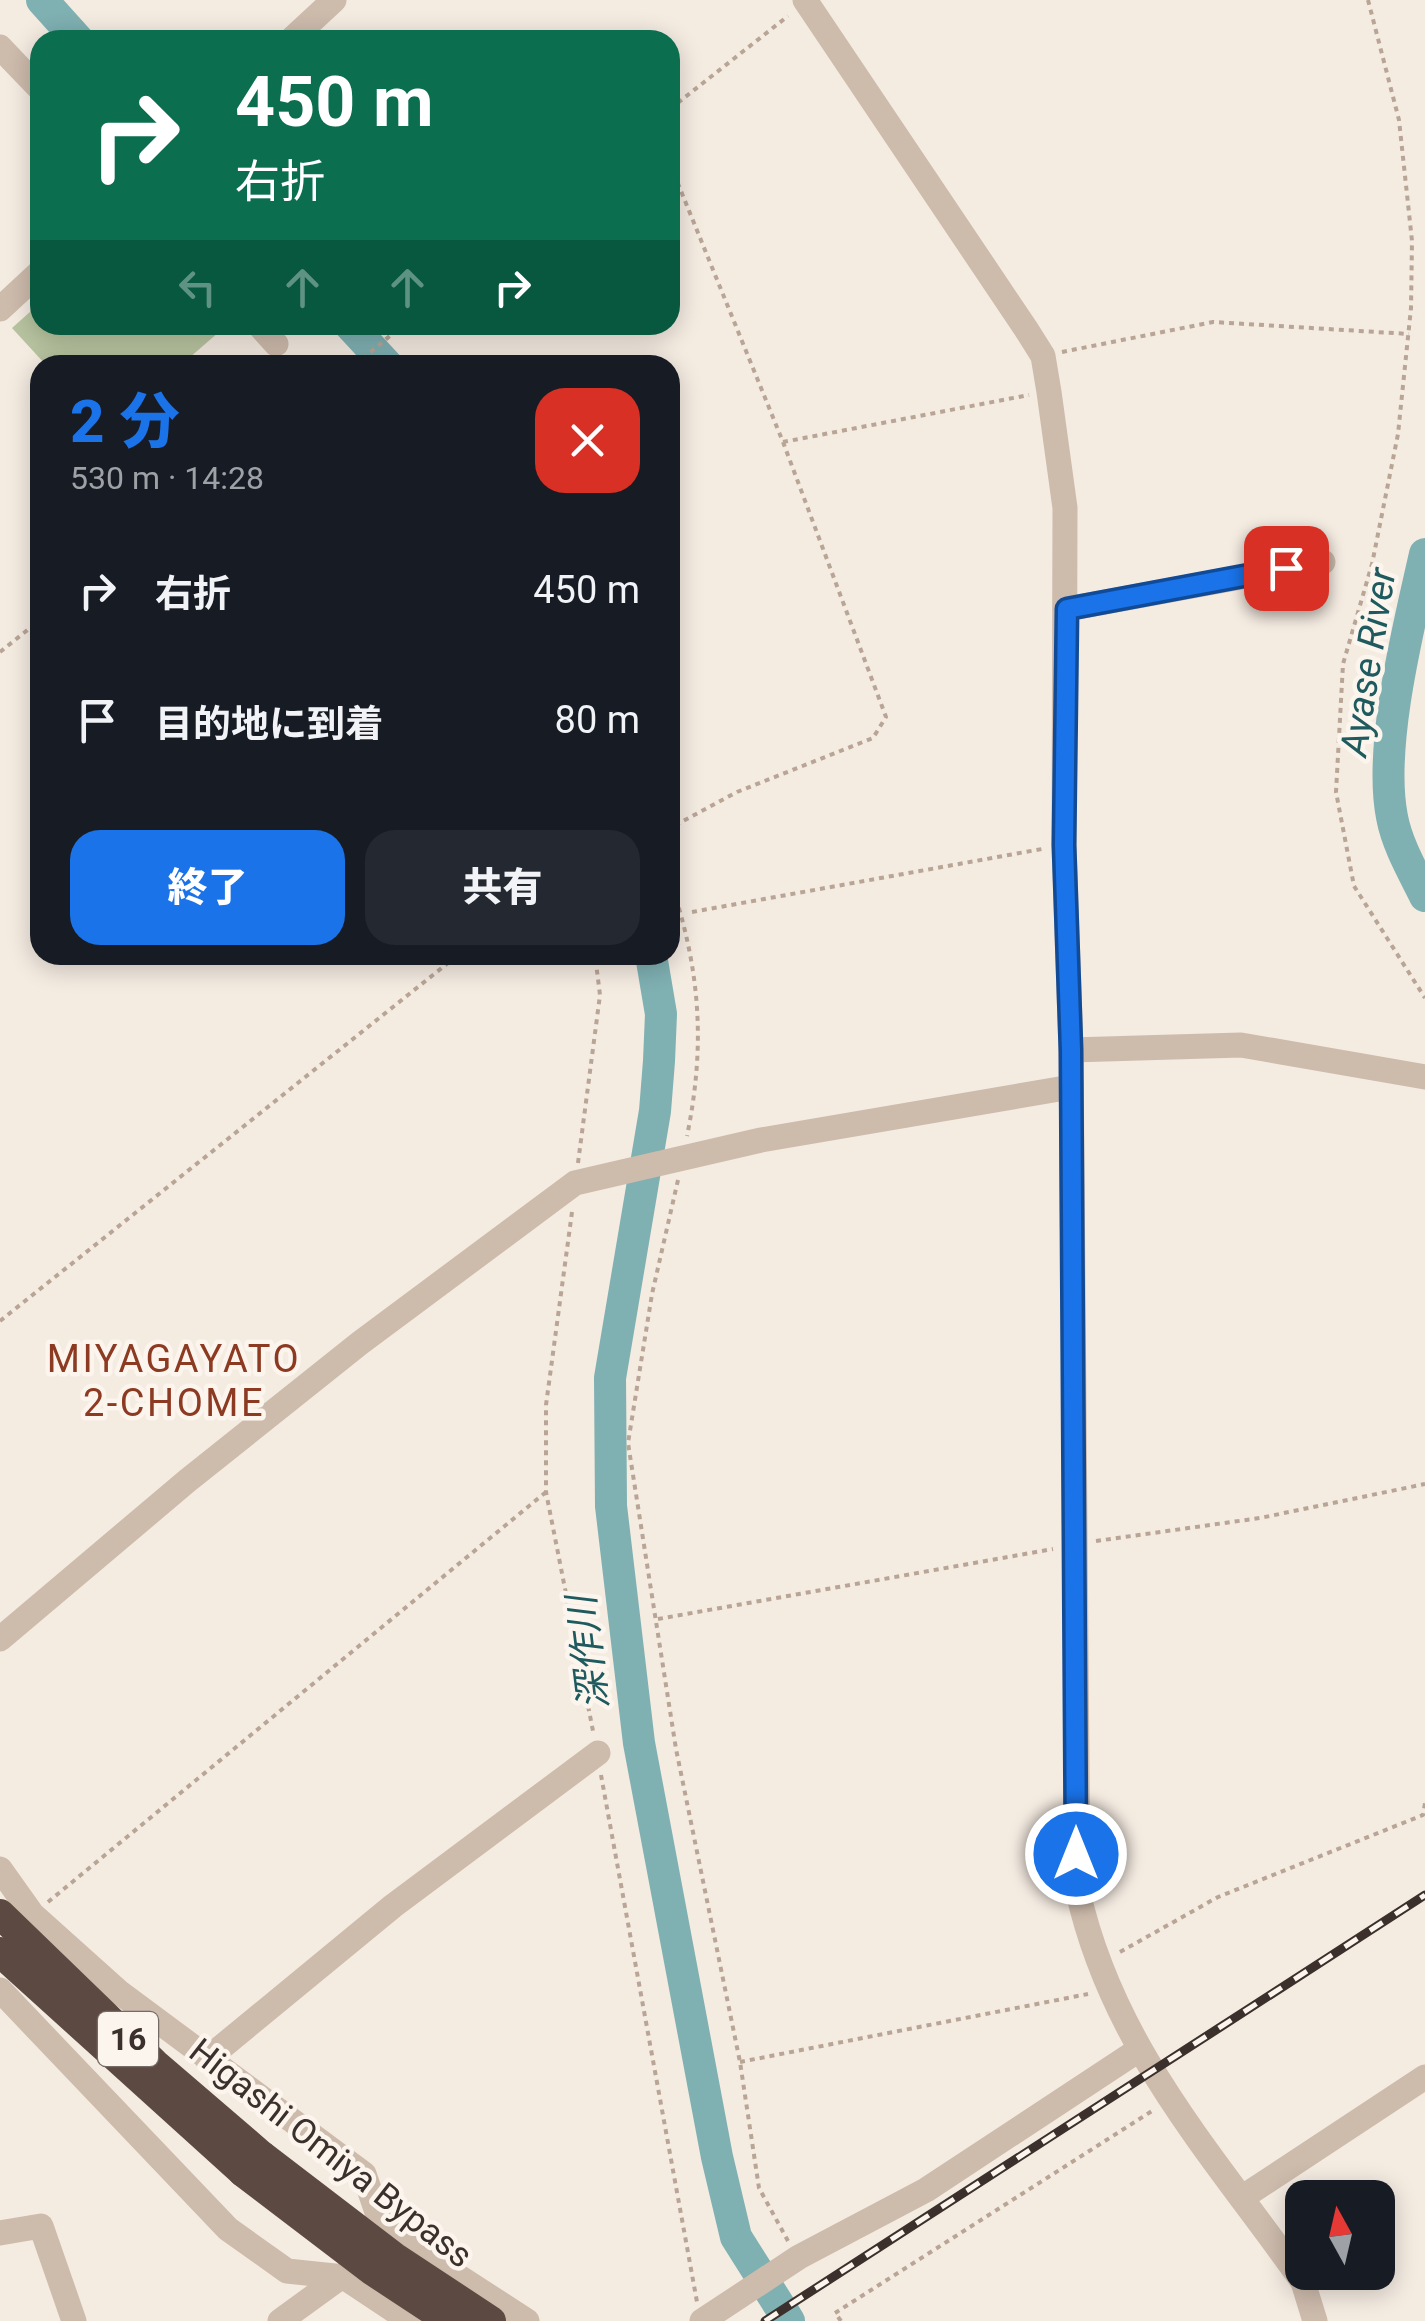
<!DOCTYPE html>
<html lang="ja">
<meta charset="utf-8">
<style>
:root{--surface:#171b24;--page:#242831;--text:#f1f3f6;--muted:#9ea1a6;--accent:#1a73e8}
body{margin:0;font-family:Roboto,"Noto Sans JP",sans-serif;background:var(--page);color:var(--text);height:100vh;display:flex;flex-direction:column;font-size:38px;white-space:nowrap}
*{box-sizing:border-box;margin:0}
p{font-size:32px;color:var(--muted)}
.icon{flex:none;width:55px;height:55px;fill:none;stroke:currentColor;stroke-width:2;stroke-linecap:round;stroke-linejoin:round}
.map{position:relative;flex:1;overflow:hidden}
.drawer{position:absolute;left:30px;top:355px;width:650px;height:610px;display:flex;flex-direction:column;background:var(--surface);border-radius:30px;box-shadow:0 5px 25px #0003}
.drawer>*{flex:none}
.guide{position:absolute;left:30px;top:30px;width:650px;height:305px;border-radius:30px;box-shadow:0 5px 25px #0003;background:#0b6e4f;color:#fff;overflow:hidden}
.needle{width:65px;rotate:352deg}
.buttons{position:absolute;left:1285px;top:2180px;display:grid;gap:20px}
.buttons a{display:grid;place-items:center;width:110px;height:110px;border-radius:20px;background:var(--surface);box-shadow:0 5px 25px #0003;font-size:50px}
.pin{position:absolute;display:grid;place-items:center;width:85px;height:85px;color:#fff;margin:-42px;border-radius:20px;box-shadow:0 5px 15px #0006}
.me{position:absolute;width:110px;margin:-55px;rotate:0deg;stroke-linejoin:round;filter:drop-shadow(0 0 8px #0008)}
.turn{display:flex;align-items:center;gap:35px;height:210px;padding:0 40px;font-size:45px}
.turn .icon{width:130px;height:130px;stroke-width:2.5}
.turn b{display:block;font-size:70px;line-height:85px}
.lanes{display:flex;align-items:center;height:95px;padding:0 40px;background:#0003;justify-content:center;gap:50px;direction:ltr}
.lanes .off{opacity:.35}
.round{display:grid;place-items:center;flex:none;width:105px;height:105px;border-radius:30px;background:var(--page)}
.headline{display:flex;align-items:center;justify-content:space-between;height:170px;padding:0 40px}
h1{font-size:60px;font-weight:800;line-height:75px;color:var(--accent)}
.button{display:flex;gap:20px;margin-top:auto;padding:20px 40px}
.button a{flex:1;height:115px;border-radius:30px;background:var(--accent);color:#fff;font-size:40px;font-weight:800;line-height:115px;text-align:center}
.button a+a{background:var(--page);color:var(--text)}
ul{padding:0;list-style:none}
li{display:flex;align-items:center;gap:30px;height:130px;padding:0 40px}
li div{flex:1}
li b{display:block;font-size:38px}
li em{font-style:normal}
.map>svg:first-child{display:block}
</style>
<div class="map">
<svg width="1425" height="2321" viewBox="0 0 1425 2321">
<rect width="100%" height="100%" fill="#f4ebe1"/>
<path fill="#b8c4a0" d="M40,303V325H227L181,365H46L12,328Z"/>
<g fill="none" stroke-linecap="round" stroke-linejoin="round">
<g stroke="#7fb0b2" stroke-width="32">
<path d="M42,0L78,40"/>
<path d="M350,325L387,365"/>
<path d="M1425,554C1409,626 1378,746 1392,817C1397,844 1412,870 1425,896"/>
<path d="M651,955L661,1014L659,1061L655,1111L610,1378L611,1506L639,1743L717,2157L736,2237L789,2321"/>
</g>
<g stroke="#b9a596" stroke-width="4" stroke-dasharray="5 5" stroke-linecap="butt">
<path d="M1368,0L1399,120L1412,241L1411,308L1398,434L1372,564L1343,664L1336,792L1354,886L1425,998"/>
<path d="M670,109L788,16"/>
<path d="M670,164L783,442L886,717L873,738L737,792L670,828"/>
<path d="M1062,352L1213,322L1409,334"/>
<path d="M355,365L403,325"/>
<path d="M783,442L1029,395"/>
<path d="M0,652L40,620"/>
<path d="M670,879C700,969 706,1043 687,1136"/>
<path d="M692,912L1042,849"/>
<path d="M578,1163L600,995L595,955"/>
<path d="M678,1180L652,1294L628,1443L676,1749L740,2062L759,2188L788,2241"/>
<path d="M572,1212L546,1405V1492L593,1731"/>
<path d="M0,1321L458,955"/>
<path d="M1096,1541L1260,1518L1425,1484"/>
<path d="M658,1619L1053,1549"/>
<path d="M601,1775L697,2302"/>
<path d="M48,1902L546,1492"/>
<path d="M1120,1952L1218,1897L1423,1815L1425,1803"/>
<path d="M740,2062L1088,1994"/>
<path d="M841,2321L835,2313L1152,2111"/>
</g>
<g stroke="#cdbbac" stroke-width="25">
<path d="M805,0L1026,329L1043,356L1049,392L1065,508L1064,845L1071,1050L1078,1892C1113,2048 1214,2156 1303,2282L1315,2321"/>
<path d="M291,40L334,0"/>
<path d="M0,47L40,89"/>
<path d="M0,309L40,272"/>
<path d="M259,325L276,344"/>
<path d="M1067,609L1323,562"/>
<path d="M1071,1050L1241,1045L1425,1077"/>
<path d="M0,1639L187,1481L360,1343L575,1183L761,1140L1071,1087"/>
<path d="M0,1869L32,1914L119,1992L364,2174L382,2227L527,2321"/>
<path d="M0,1990L228,2229L287,2271L344,2277L410,2321"/>
<path d="M207,2059L393,1906L598,1753"/>
<path d="M1243,2197L1425,2077"/>
<path d="M0,2233L41,2226L74,2321"/>
<path d="M280,2321L349,2271"/>
<path d="M702,2321L799,2257L926,2190L1137,2051"/>
</g>
<g stroke="#5c4a42" stroke-width="30">
<path d="M0,1914L155,2064L262,2156"/>
<path d="M0,1952L243,2172"/>
</g>
<g stroke="#3b302b" stroke-width="9">
<path id="rail" d="M765,2321L1425,1895"/>
</g>
<use href="#rail" stroke="#fbf5ee" stroke-width="5" stroke-dasharray="15" stroke-linecap="butt"/>
<g stroke="#5c4a42" stroke-width="30">
<path d="M262,2156L394,2257L491,2321"/>
<path d="M243,2172L373,2271L449,2321"/>
</g>
</g>
<g fill="none" stroke-linecap="round" stroke-linejoin="round">
<g stroke="#114b97" stroke-width="25">
<path id="route" d="M1076,1854L1071,1050L1064,845L1067,609L1286,568"/>
</g>
<use href="#route" stroke="#1a73e8" stroke-width="18"/>
</g>
<g text-anchor="middle" stroke-width="9" stroke-linejoin="round" paint-order="stroke">
<rect fill="#fbf5ee" stroke="#756b66" stroke-width="2.5" x="98" y="2012" width="60" height="54" rx="8"/>
<g font-size="32" font-weight="bold" fill="#3b302b">
<text x="128" y="2050">16</text>
</g>
<g font-size="35" fill="#3b302b" stroke="#fbf5ee">
<text transform="translate(331 2153) rotate(38)" y="12">Higashi Omiya Bypass</text>
</g>
<g font-size="38" font-style="italic" fill="#1f5a5e" stroke="#fbf5ee">
<text transform="translate(1368 662) rotate(-81)" y="13">Ayase River</text>
<text transform="translate(588 1653) rotate(-97)" y="13">深作川</text>
</g>
<g font-size="38" letter-spacing="2.5" fill="#8c3b22" stroke="#fbf5ee">
<text x="174" y="1372">MIYAGAYATO<tspan x="174" dy="44">2-CHOME</tspan></text>
</g>
</g>
</svg>
<div class="buttons">
<a><svg class="needle" viewBox="-14 -14 28 28"><path d="M0-13l5 13h-10z" fill="#e53935"/><path d="M0 13l5-13h-10z" fill="#9ea1a6"/></svg></a>
</div>
<div class="pin" style="left:1286px;top:568px;background:#d93025"><svg class="icon" aria-label="arrive" viewBox="0 0 24 24"><path d="M6 21V4h12l-3 4 3 4H6"/></svg></div>
<svg class="me" style="left:1076px;top:1854px" viewBox="-20 -20 40 40"><circle r="17" fill="#1a73e8" stroke="#fff" stroke-width="3"/><path d="M0-11L8 9 0 5-8 9z" fill="#fff"/></svg>
<div class="guide">
<div class="turn"><svg class="icon" aria-label="right" viewBox="0 0 24 24"><path d="M7 20v-9h11M14 6l5 5-5 5"/></svg><div><b>450 m</b>右折</div></div>
<div class="lanes"><svg class="icon off" aria-label="left" viewBox="0 0 24 24"><path d="M17 20v-9H6M10 6l-5 5 5 5"/></svg><svg class="icon off" aria-label="ahead" viewBox="0 0 24 24"><path d="M12 20V5M6 11l6-6 6 6"/></svg><svg class="icon off" aria-label="ahead" viewBox="0 0 24 24"><path d="M12 20V5M6 11l6-6 6 6"/></svg><svg class="icon" aria-label="right" viewBox="0 0 24 24"><path d="M7 20v-9h11M14 6l5 5-5 5"/></svg></div>
</div>
<section class="drawer">
<div class="headline"><div><h1>2 分</h1><p>530 m · 14:28</p></div><a class="round" style="background:#d93025;color:#fff"><svg class="icon" aria-label="close" viewBox="0 0 24 24"><path d="M6 6l12 12M18 6L6 18"/></svg></a></div>
<ul>
<li><svg class="icon" aria-label="right" viewBox="0 0 24 24"><path d="M7 20v-9h11M14 6l5 5-5 5"/></svg><div><b>右折</b></div><em>450 m</em></li>
<li><svg class="icon" aria-label="arrive" viewBox="0 0 24 24"><path d="M6 21V4h12l-3 4 3 4H6"/></svg><div><b>目的地に到着</b></div><em>80 m</em></li>
</ul>
<div class="button"><a>終了</a><a>共有</a></div>
</section>
</div>
